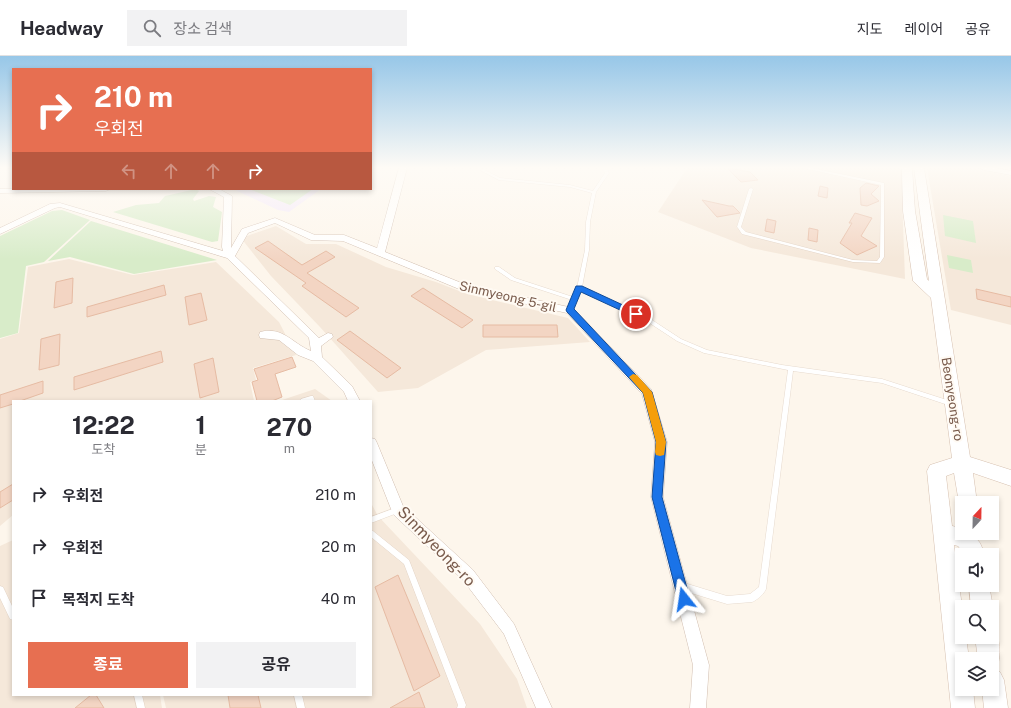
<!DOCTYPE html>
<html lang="ko">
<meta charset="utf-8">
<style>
:root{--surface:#fff;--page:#f2f2f3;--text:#2b2b33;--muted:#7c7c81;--line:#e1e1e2;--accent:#e76f51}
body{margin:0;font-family:"Public Sans","Noto Sans KR",sans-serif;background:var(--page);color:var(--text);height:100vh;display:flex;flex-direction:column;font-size:15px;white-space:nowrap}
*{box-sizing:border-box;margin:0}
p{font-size:13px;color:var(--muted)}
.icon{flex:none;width:22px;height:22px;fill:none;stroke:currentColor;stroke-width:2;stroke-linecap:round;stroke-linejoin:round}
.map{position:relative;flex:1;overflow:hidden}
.drawer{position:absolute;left:12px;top:344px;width:360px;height:296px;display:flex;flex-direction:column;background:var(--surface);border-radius:0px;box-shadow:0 2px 6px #0003}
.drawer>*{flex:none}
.banner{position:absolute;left:12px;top:12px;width:360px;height:122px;border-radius:0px;box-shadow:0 2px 6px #0003;background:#e76f51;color:#fff;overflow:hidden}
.needle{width:26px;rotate:22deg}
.controls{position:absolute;left:955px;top:440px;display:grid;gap:8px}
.controls a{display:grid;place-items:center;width:44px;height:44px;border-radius:0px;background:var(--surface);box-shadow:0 2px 6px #0003;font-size:20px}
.pin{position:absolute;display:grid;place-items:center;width:34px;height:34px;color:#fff;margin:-17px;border:2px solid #fff;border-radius:50%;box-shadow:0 1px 4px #0007}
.me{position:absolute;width:44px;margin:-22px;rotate:345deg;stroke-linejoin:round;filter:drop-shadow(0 0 3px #0008)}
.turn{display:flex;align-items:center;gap:14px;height:84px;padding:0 16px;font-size:18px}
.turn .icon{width:52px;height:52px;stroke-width:2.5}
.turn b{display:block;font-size:28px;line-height:34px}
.lanes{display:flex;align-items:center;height:38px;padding:0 16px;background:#0003;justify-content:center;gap:20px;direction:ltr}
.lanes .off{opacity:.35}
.eta{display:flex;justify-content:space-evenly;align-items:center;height:68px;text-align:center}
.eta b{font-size:24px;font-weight:700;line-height:28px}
.primary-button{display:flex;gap:8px;margin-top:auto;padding:8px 16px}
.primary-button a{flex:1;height:46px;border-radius:0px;background:var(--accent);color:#fff;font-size:16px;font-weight:700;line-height:46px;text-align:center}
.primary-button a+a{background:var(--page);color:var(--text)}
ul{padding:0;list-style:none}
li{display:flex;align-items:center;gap:12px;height:52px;padding:0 16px}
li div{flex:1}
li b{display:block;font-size:15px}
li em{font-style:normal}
header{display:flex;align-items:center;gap:24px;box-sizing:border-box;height:56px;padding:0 20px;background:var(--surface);border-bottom:1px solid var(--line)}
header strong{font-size:19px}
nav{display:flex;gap:22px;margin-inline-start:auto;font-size:14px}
.search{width:280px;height:36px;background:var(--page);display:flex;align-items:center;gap:10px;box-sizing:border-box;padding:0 14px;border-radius:0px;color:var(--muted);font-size:15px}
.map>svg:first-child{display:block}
</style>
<header>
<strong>Headway</strong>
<div class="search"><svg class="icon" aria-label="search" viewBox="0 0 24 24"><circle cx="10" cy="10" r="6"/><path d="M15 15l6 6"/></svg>장소 검색</div>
<nav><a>지도</a><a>레이어</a><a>공유</a></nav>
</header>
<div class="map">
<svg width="1011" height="652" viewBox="0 0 1011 652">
<rect width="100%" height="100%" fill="#fdf6ec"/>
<g fill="#f5e8da">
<path d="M687,112H901L905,223L751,192L658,156Z"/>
<path d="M927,112H970L1011,120V269L951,254Z"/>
<path d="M276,170L306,188H336L386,211L436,226L467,238L568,262L590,286L486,294L418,332L378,336L320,271L271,220L241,182Z"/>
<path d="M69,203L133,219L216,206L279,266L296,299L253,312L256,324L250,326L254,345H13V459L0,470V283L19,277L28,211Z"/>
<path d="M315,333L332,345H279Z"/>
<path d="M371,447L378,460L480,568L517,623L527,652H166L163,639H371Z"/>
<path d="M13,484V639H160L162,652H0V490Z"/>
</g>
<path fill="#f3e8fa" d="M233,133H321L289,156L278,154Z"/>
<g fill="#d8ecc9">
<path d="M196,133L199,135L193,143L194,145L209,140L216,141L213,151L222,156L218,185L212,186L113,156L136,149L159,147L165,140Z"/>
<path d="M249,133H313L290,149Z"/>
<path d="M62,154L90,164L44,206L26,210L18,277L0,282V180L52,155Z"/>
<path d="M943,159L973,165L976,187L945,180Z"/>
<path d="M91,165L217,204L134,218L70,201L48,205Z"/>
<path d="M947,199L971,204L973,217L949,212Z"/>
</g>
<g fill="#f3d5c3" stroke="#e6bba3">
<path d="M727,112L750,116L758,124L741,126Z"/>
<path d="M866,127L879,130L871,138L879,145L867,150L861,149L860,132Z"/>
<path d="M820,130L828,132L827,142L818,140Z"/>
<path d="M702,144L729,150H733L740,157L717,161Z"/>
<path d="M855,157L872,162L861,180L877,190L857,199L840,187L852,167H849Z"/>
<path d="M767,163L776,165L774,177L765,175Z"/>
<path d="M809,172L818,174L817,186L808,184Z"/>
<path d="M268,185L302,209L326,195L335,201L307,217L359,252L346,261L302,230L306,227L255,192Z"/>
<path d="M73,222L72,247L54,252L56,226Z"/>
<path d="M164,229L166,239L87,261V251Z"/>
<path d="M423,232L473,264L462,272L411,240Z"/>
<path d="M976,233L1011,241V251L977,243Z"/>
<path d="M201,237L207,264L189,269L185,241Z"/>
<path d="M483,269H557L558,281H483Z"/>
<path d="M350,275L401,312L387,322L337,284Z"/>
<path d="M60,278L59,309L39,314L41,283Z"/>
<path d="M161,295L163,306L74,334V321Z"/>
<path d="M292,301L296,311L275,318L282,341L272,345H257L252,326L258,324L254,313Z"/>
<path d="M213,302L219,336L200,342L194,308Z"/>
<path d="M43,325V337L20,345H13V348L0,352V339Z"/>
<path d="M13,428V444L0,452V436Z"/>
<path d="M398,519L440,620L414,635L375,531Z"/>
<path d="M419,636L425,652H390Z"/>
<path d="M91,639H96L104,652H75Z"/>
<path d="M228,639H258L261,652H230Z"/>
</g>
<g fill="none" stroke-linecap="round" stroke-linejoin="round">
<g stroke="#d1beb0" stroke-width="0.5">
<g id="lane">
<path d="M476,112H481L500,122L570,129L593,135L605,117L603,112H607L609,117L596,136L590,166L589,194L582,231L652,264L681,283L707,294L782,309L882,323L953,346L954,348L953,350H951L882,327L793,315L766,533C764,538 757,544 752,546L727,548L678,533L677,530L678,527L681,526L727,540L750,538L759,531L788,314L704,297L677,285L648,266L580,235L572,254L570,256L568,255V254L572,244L511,224L495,213V211H499L515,222L573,241L577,232L585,194L586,166L592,137L570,131L499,124Z"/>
<path d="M803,112H811L884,127V201L880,207L853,206L742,178L738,172L737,171L749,133L751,132L753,133L741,171L746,176L853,204L877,205L880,201L881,129Z"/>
<path d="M311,340H313L315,345H300L301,343Z"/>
<path d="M398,451L400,452L401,454L400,456L371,467V461Z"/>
<path d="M371,474L373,475L409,504L466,649L465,652H457L458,649L404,508L371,481Z"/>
<path d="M0,530L3,531L13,552V564L10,563L0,542Z"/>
<path d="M134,639H142L145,652H137Z"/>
<path d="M294,639H302L305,652H297Z"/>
</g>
</g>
<g stroke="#d1beb0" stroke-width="1">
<g id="street">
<path d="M399,112H407L385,196L464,228L573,252L651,333L667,386L663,441L709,609L706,652H690L693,609L651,441L655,386L642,338L567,257L459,233L343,185L311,184L275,167L248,177L235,200L319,282L328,277L332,278L333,281L321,290L322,301L352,330L360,345H348L344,336L313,305L298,299L279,284L260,282L259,279L260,276C283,270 293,288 311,295L309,282L227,202L60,151L55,152L0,178V172L50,148L60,147L223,195L222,191L224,141L209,133H219L232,140L231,192L242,173L275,162L315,179H344L377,192Z"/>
<path d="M980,112H997L1011,115V119L984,114Z"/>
<path d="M0,133H110L106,135L0,137Z"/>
<path d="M371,382L375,383L377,387L403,450L473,514L514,568L552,652H536L504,578L463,524L393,458L371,402Z"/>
</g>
</g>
<g stroke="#d6c0b0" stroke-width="1">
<g id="secondary">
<path d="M902,112H912L915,155L927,223L929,225L914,112H924L970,401L1011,414V430L973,417L977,447H962V453L959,447L954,417L946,420L952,470L962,472V477H972L980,487L985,498L965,499L958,490L954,489L962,551V581H966L969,603H962V633H973L975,652H951L927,415L930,409L952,402L931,242L913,225L903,155Z"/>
<path d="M969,529H989L993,551L992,553V551H971Z"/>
<path d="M992,572C1001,580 1001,601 997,611L993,613L1000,616L1004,624L1008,652H984L982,633H992V603H978L975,581H992Z"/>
</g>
</g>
<use href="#lane" fill="#fff" fill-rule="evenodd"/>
<use href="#street" fill="#fff" fill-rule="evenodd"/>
<use href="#secondary" fill="#fff" fill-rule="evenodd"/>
</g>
<linearGradient id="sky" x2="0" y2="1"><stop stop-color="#97c7e8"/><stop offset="0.55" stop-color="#fefbf6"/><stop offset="1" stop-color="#fefbf6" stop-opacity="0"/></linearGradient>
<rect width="1011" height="203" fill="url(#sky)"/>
<path fill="#1a73e8" stroke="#114b97" d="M576,230H582L638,256L640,258L636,261L633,260L581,236L574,253L652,336L666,386L662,441L690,543L688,547L684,549L680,547L678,543L652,441L656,386L643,337L567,256L566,254Z"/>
<path fill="#f59e0b" d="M633,318L637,319L652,336L666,386L664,399L660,400L656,399L655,396L656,386L643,337L629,321Z"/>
<g text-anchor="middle" stroke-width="4" stroke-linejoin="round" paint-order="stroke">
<g font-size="13" fill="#7a5c4d" stroke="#fffaf3">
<text transform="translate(508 240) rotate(13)" y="5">Sinmyeong 5-gil</text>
<text transform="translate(953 343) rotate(81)" y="5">Beonyeong-ro</text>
</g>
<g font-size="16" fill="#7a5c4d" stroke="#fffaf3">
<text transform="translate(437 490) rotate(46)" y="6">Sinmyeong-ro</text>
</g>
</g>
</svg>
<div class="controls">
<a><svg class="needle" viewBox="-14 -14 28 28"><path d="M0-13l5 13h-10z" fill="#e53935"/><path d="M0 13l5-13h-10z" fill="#7c7c81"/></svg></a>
<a><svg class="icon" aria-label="sound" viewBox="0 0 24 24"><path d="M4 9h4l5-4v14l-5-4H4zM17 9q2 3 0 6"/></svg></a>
<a><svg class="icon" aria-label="search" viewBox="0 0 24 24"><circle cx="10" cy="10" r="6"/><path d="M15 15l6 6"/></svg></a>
<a><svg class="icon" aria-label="layers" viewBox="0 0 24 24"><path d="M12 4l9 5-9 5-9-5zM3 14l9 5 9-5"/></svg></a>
</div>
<div class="pin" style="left:636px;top:258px;background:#d93025"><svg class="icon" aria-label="arrive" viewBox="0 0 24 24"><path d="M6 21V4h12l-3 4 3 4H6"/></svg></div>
<svg class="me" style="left:684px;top:543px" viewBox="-20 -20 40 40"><path d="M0-17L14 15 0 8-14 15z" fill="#1a73e8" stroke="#fff" stroke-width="4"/></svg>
<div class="banner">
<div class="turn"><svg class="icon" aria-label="right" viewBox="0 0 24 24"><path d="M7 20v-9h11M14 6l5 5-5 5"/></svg><div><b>210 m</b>우회전</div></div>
<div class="lanes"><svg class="icon off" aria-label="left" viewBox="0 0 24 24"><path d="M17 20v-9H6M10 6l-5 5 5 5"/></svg><svg class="icon off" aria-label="ahead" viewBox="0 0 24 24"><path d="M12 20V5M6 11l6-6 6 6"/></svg><svg class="icon off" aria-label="ahead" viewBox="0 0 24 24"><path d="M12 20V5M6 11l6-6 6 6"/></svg><svg class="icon" aria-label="right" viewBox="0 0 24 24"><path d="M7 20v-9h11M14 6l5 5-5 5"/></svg></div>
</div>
<section class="drawer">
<div class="eta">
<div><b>12:22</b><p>도착</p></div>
<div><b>1</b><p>분</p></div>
<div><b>270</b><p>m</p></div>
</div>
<ul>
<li><svg class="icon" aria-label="right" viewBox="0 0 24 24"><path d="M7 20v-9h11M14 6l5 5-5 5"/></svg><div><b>우회전</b></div><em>210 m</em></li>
<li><svg class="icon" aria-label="right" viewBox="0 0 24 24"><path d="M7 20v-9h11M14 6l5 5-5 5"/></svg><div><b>우회전</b></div><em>20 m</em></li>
<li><svg class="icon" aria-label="arrive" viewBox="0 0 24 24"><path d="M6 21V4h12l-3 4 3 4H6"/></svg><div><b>목적지 도착</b></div><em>40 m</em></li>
</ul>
<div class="primary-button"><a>종료</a><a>공유</a></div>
</section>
</div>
